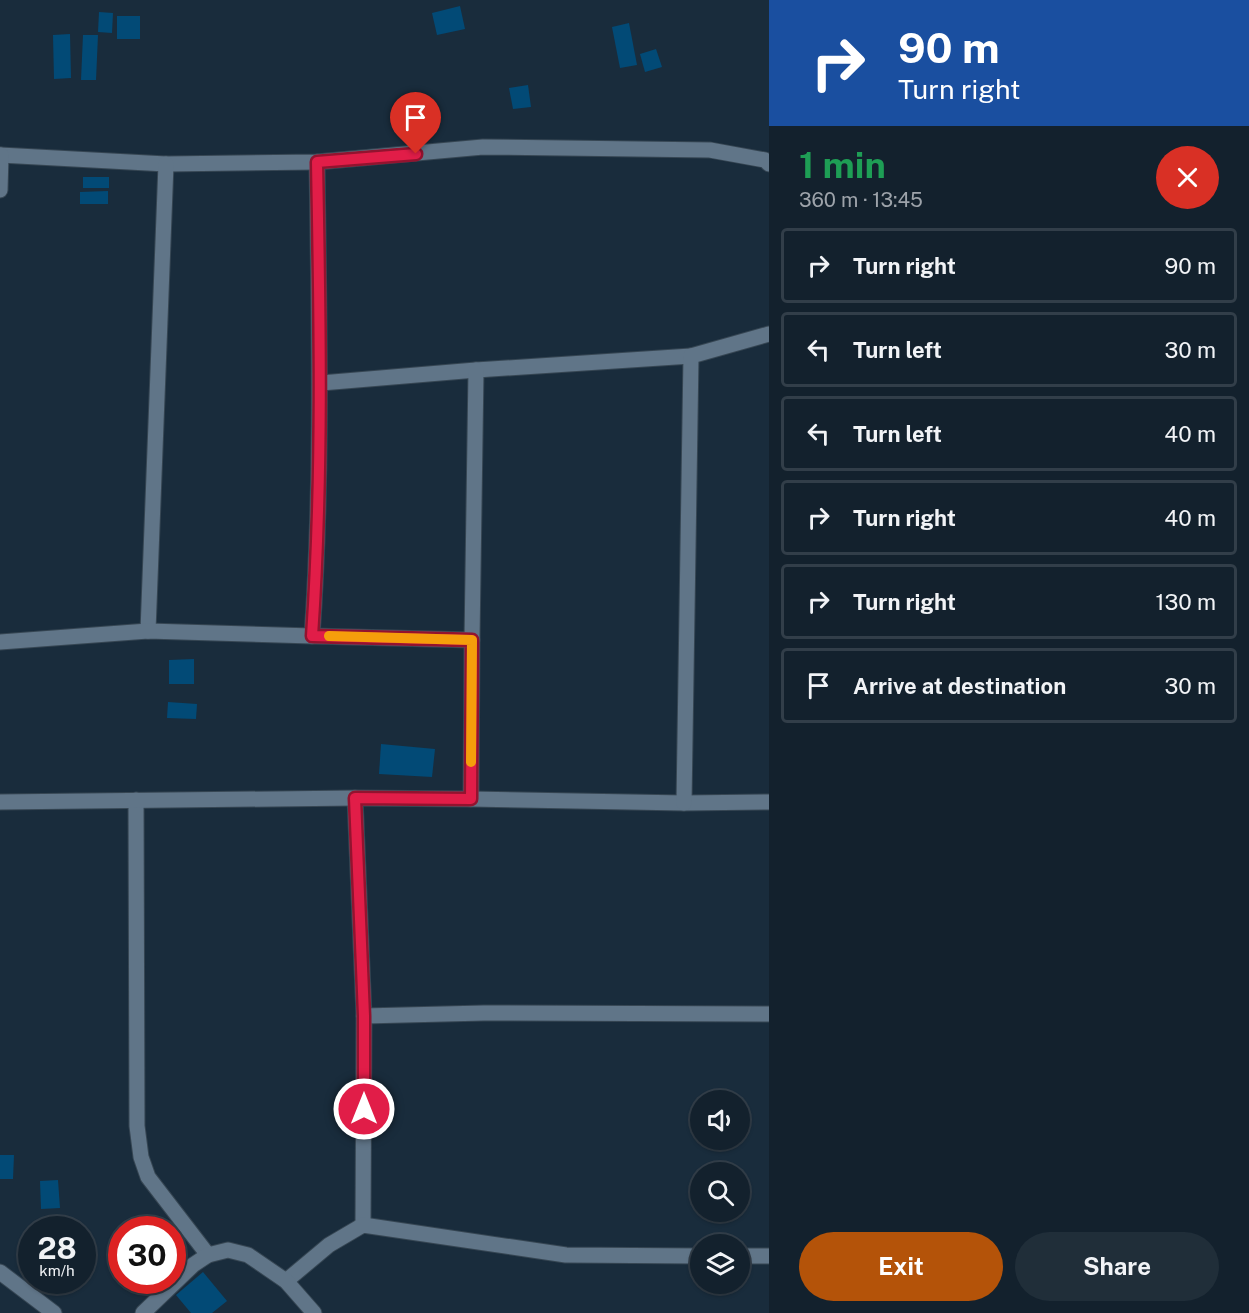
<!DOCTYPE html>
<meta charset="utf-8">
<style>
:root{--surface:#13212d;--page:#202e39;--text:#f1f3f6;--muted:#9da3aa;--line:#323e49;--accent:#b45309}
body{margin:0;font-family:"Public Sans",sans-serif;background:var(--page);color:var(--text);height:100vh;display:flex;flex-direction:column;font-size:22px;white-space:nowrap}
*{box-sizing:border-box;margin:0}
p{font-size:20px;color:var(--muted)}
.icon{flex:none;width:33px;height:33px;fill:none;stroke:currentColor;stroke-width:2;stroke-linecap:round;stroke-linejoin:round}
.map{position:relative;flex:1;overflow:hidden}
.panel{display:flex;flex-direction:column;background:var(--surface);width:480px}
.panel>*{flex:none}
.guide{background:#1a4fa0;color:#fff;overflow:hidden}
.tools{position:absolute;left:690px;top:1090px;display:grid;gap:12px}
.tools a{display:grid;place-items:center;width:60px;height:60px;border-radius:50%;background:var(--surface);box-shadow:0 2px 4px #0004,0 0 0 2px var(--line);font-size:30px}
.speed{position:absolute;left:18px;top:1216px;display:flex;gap:12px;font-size:30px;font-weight:700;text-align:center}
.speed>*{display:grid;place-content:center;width:78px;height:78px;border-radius:50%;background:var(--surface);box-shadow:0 2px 4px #0004,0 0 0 2px var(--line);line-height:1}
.speed small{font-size:15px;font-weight:400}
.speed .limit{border:9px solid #d22;background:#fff;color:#111}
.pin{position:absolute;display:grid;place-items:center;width:51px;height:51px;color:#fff;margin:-62px -26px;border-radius:50% 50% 50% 0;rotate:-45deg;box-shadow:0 0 6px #0007}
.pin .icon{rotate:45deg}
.me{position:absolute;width:66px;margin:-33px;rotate:0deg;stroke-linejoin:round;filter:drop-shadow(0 0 4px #0008)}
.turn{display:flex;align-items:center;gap:21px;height:126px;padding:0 30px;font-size:27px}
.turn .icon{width:78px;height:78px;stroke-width:2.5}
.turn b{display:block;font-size:42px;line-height:51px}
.round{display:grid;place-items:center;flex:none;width:63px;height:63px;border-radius:32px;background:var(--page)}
.headline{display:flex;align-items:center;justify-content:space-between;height:102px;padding:0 30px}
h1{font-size:36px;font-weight:700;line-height:45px;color:#1e9e55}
.primary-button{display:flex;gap:12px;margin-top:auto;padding:12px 30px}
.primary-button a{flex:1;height:69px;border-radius:36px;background:var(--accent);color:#fff;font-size:24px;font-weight:700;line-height:69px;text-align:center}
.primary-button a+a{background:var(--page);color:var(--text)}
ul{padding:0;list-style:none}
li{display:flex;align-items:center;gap:18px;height:75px;margin:0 12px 9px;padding:0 18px;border:3px solid var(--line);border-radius:6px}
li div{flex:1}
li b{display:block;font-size:22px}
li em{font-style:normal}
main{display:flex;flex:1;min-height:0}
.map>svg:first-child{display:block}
</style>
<main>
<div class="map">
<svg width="769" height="1313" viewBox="0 0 769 1313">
<rect width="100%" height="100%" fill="#192c3c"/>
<g fill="#024a76">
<path d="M460,6L465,29L437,35L432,13Z"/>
<path d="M99,12L113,13L112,33L98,32Z"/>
<rect x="117" y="16" width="23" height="23"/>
<path d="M629,23L637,65L620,68L612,27Z"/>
<path d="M70,34L71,78L54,79L53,35Z"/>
<path d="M83,35H98L96,80H81Z"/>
<path d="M656,49L662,67L645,72L640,54Z"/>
<path d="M528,85L531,107L513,109L509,88Z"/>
<rect x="83" y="177" width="26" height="11"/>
<path d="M108,191V204H80V192Z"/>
<path d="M194,659V684H169V660Z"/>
<path d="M168,702L197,704L196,719L167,718Z"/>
<path d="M381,744L435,749L432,777L379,774Z"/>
<path d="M0,1155H14L13,1179H0Z"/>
<path d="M58,1180L60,1208L41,1209L40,1181Z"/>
<path d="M203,1272L227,1301L212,1313H191L176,1295Z"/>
</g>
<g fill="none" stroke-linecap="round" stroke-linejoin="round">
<g stroke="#364653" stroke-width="17">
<g id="street">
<path d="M0,155L166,164L317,162L483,147L710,150L765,160L769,164"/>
<path d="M0,190L1,155"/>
<path d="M321,383L476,370L691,356"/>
<path d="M148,631L166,164"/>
<path d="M312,636L472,640L476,370"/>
<path d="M0,642L148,631L312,636C323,478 319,320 317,162"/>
<path d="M355,798L364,1016L484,1013L769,1014"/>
<path d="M471,799L472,640"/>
<path d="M136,800L137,1126L141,1157L148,1177L208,1255"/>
<path d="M0,802L355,798L471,799L684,803L769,802"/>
<path d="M684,803L691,356L769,334"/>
<path d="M363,1225L364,1016"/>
<path d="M740,1256H769"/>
<path d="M0,1272L54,1313"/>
<path d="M286,1281L329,1245L363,1225L566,1255L700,1256"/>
<path d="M143,1313L193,1265L208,1255L228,1250L248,1255L286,1281L314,1313"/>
</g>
</g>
<use href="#street" stroke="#607588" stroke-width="15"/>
</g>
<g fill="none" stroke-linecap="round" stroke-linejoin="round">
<g stroke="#92132f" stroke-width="15">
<path id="route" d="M364,1109V1016L355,798L471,799L472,640L312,636C323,478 320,320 317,162L416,154"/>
</g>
<use href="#route" stroke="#e11d48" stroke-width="10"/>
<path stroke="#f59e0b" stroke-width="10" d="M329,636L472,640L471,762"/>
</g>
</svg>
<div class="tools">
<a><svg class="icon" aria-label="sound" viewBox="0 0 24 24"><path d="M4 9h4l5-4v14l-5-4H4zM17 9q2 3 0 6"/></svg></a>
<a><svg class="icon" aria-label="search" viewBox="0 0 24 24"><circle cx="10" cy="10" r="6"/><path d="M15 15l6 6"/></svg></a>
<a><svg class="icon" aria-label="layers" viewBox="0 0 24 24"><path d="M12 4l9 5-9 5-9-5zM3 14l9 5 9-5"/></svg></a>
</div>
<div class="speed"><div>28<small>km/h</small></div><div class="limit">30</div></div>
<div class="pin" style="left:416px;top:154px;background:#d93025"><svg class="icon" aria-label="arrive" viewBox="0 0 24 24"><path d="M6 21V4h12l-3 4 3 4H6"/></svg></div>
<svg class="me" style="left:364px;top:1109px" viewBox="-20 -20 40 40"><circle r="17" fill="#e11d48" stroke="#fff" stroke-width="3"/><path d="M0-11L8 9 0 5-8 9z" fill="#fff"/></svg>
</div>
<section class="panel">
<div class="guide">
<div class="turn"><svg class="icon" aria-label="right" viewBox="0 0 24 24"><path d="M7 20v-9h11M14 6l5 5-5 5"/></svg><div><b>90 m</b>Turn right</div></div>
</div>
<div class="headline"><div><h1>1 min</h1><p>360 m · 13:45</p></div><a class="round" style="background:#d93025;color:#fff"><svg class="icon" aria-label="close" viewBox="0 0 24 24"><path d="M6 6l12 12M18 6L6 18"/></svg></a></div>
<ul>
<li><svg class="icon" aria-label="right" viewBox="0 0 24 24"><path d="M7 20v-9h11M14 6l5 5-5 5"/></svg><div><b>Turn right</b></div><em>90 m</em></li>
<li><svg class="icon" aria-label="left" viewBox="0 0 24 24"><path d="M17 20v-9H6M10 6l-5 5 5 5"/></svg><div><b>Turn left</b></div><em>30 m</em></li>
<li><svg class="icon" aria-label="left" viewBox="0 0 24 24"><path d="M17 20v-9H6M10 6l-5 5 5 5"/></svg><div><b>Turn left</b></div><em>40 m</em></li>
<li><svg class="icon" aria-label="right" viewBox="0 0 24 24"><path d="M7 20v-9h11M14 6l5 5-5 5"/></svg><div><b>Turn right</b></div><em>40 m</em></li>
<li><svg class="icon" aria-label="right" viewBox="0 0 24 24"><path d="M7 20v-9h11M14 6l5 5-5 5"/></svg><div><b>Turn right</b></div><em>130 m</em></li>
<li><svg class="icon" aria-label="arrive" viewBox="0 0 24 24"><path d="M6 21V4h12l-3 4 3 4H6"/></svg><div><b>Arrive at destination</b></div><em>30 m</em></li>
</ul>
<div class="primary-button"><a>Exit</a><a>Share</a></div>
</section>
</main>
